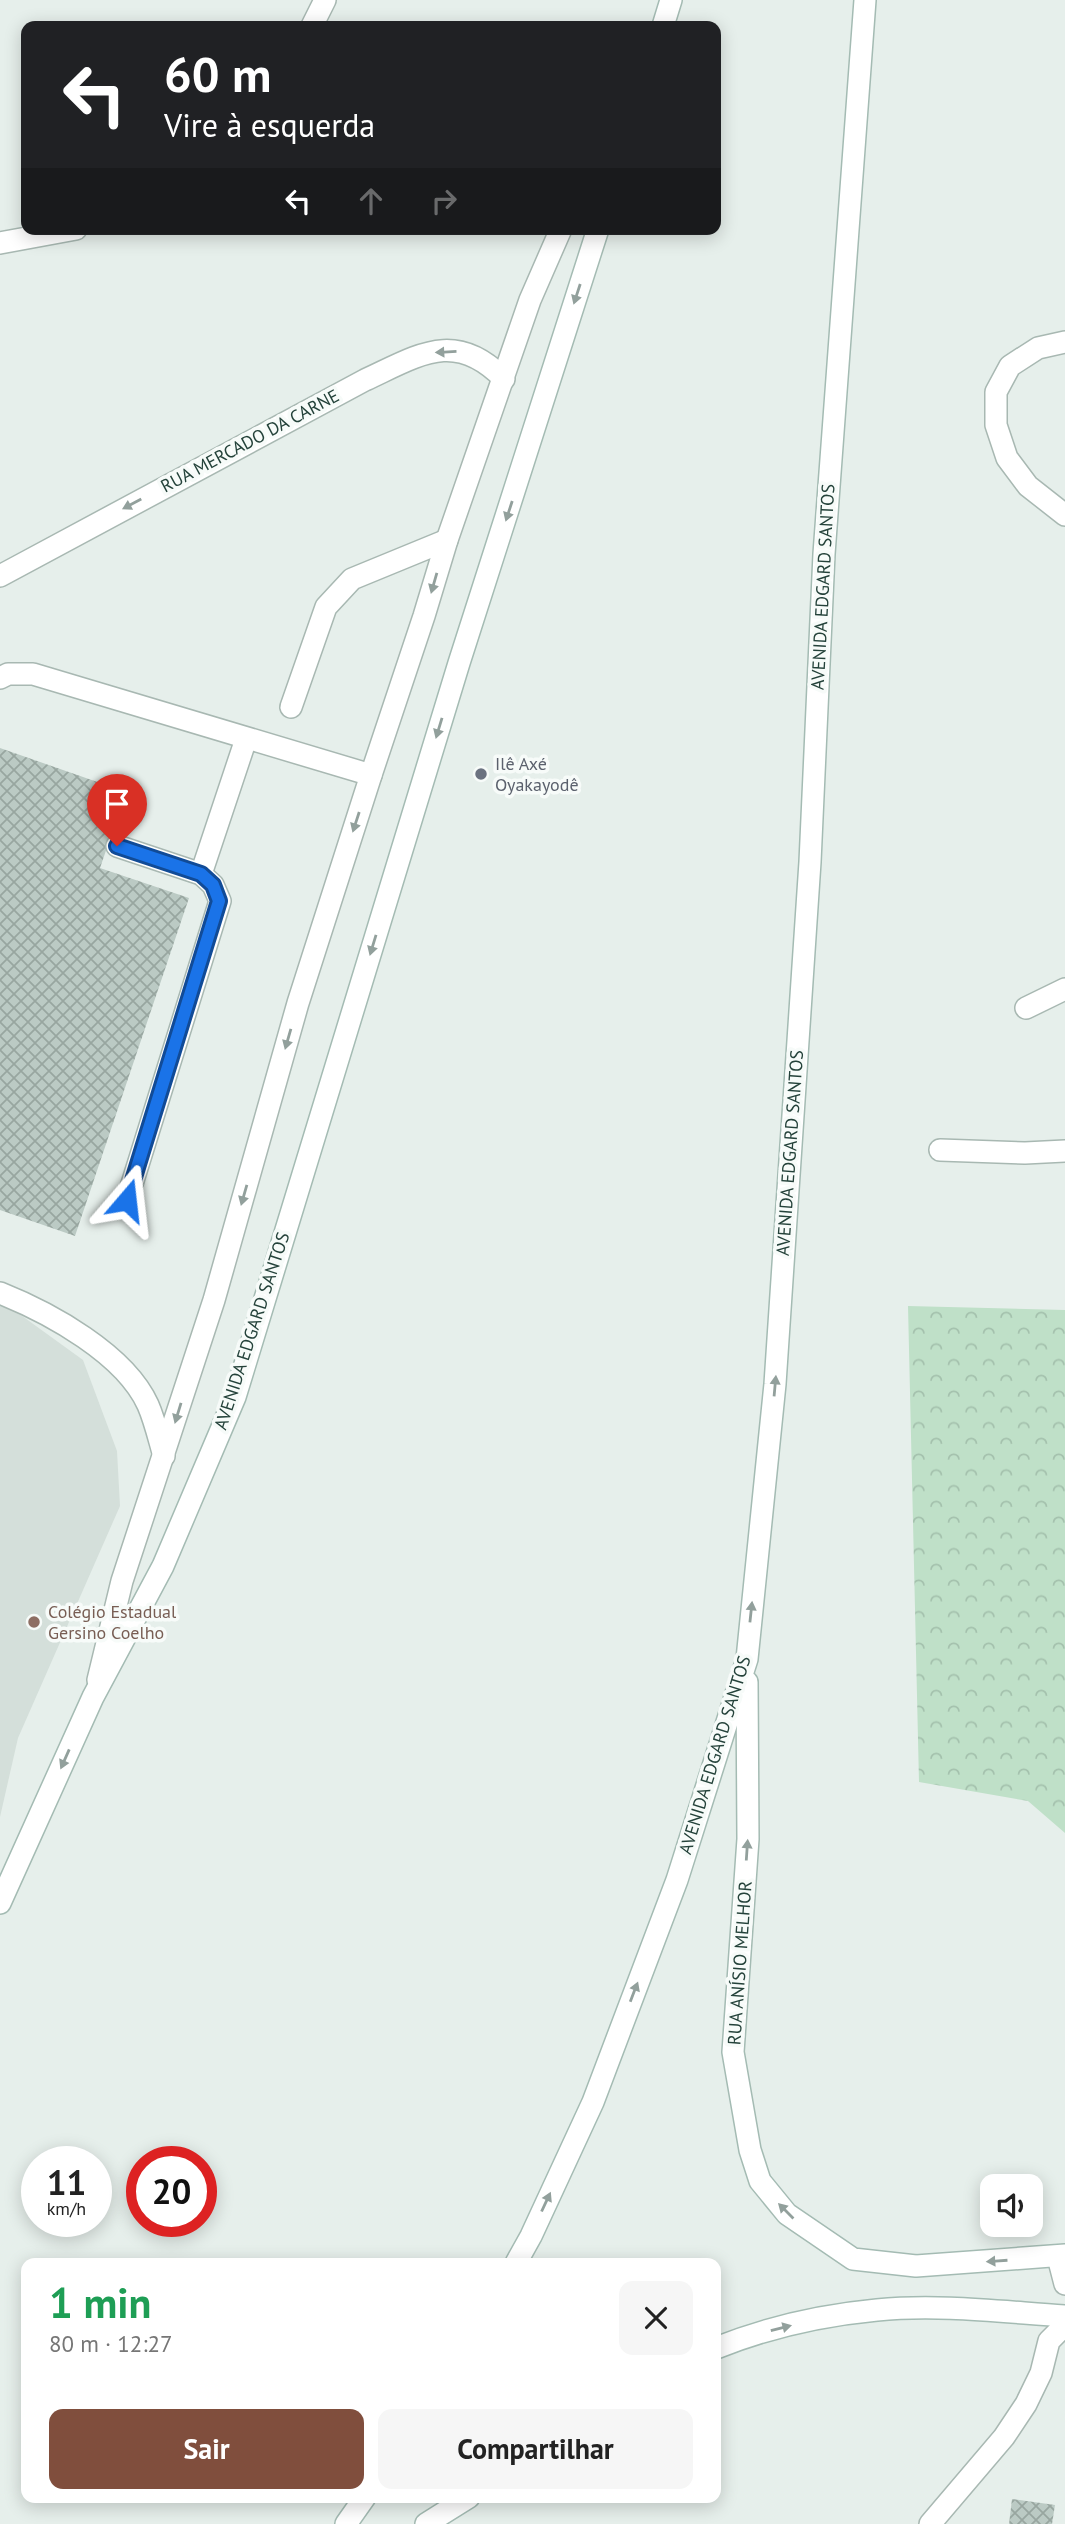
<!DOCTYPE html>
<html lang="pt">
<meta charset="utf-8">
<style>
:root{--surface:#fff;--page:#f6f6f6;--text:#222;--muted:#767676;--accent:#804e3d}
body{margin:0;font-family:"PT Sans",sans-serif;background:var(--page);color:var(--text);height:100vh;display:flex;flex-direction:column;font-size:26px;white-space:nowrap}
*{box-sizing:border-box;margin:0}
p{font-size:23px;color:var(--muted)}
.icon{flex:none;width:38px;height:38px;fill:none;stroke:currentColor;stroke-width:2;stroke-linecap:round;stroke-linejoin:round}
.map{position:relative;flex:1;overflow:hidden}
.details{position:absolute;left:21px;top:2258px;width:700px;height:245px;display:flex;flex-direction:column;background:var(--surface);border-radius:14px;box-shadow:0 4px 18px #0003}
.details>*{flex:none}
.hud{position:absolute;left:21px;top:21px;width:700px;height:214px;border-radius:14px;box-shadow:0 4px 18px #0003;background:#202124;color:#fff;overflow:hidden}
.controls{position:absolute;left:980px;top:2174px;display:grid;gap:14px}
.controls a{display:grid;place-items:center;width:63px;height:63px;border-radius:14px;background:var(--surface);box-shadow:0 4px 18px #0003;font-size:35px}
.speed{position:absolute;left:21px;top:2146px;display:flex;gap:14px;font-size:35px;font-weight:700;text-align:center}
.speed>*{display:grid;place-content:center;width:91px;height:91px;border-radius:50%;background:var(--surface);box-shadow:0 4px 18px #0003;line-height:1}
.speed small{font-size:18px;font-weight:400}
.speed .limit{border:10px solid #d22;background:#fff;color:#111}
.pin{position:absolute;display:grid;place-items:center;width:60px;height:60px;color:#fff;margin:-72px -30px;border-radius:50% 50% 50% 0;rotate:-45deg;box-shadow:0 0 7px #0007}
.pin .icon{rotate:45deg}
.me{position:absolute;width:77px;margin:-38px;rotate:17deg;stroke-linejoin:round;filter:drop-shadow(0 0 5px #0008)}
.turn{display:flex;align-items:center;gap:24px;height:147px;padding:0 28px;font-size:32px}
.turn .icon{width:91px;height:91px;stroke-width:2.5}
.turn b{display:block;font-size:49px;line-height:60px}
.lanes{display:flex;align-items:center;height:66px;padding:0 28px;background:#0003;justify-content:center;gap:35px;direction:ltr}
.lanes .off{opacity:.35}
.round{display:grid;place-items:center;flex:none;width:74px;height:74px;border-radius:14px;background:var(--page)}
.summary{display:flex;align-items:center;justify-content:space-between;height:119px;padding:0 28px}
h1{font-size:42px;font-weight:600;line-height:52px;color:#1e9e55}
.cta{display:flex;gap:14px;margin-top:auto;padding:14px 28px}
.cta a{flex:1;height:80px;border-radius:14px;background:var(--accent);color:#fff;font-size:28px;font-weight:600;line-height:80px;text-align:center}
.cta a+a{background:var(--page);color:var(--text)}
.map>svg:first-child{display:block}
</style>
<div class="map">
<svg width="1065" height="2524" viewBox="0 0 1065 2524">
<defs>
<pattern id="forest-crowns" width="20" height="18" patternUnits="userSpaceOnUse" patternTransform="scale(1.75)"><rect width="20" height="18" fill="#bfe0c8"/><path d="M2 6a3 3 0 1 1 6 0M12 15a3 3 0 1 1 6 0" fill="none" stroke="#a4c1ad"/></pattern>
<pattern id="building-cross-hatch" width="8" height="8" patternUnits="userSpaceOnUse" patternTransform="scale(1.75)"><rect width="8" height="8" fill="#bbcac4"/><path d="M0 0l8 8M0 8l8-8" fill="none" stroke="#98a6a0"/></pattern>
</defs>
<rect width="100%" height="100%" fill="#e6efeb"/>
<path fill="#d4dfda" d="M0,1300L83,1360L117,1451L120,1506L18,1738L0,1817Z"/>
<path fill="url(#forest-crowns)" d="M908,1306L1065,1310V1833L1028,1801L919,1782Z"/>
<g fill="url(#building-cross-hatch)">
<path d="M0,748L126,792L100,868L189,898L75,1236L0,1210Z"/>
<path d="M1012,2499L1055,2505L1052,2524H1009Z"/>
</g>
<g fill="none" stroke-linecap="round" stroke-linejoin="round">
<g stroke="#a8b8b2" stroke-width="24">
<g id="service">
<path d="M1065,342L1038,348L1010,366L996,392V425L1007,458L1028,486L1065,515"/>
<path d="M0,678L8,674H33L371,775"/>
<path d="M291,707L326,607L352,579L447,540"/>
<path d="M117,846L201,874L213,885L220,901L127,1200"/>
<path d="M201,874L246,739"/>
<path d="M1026,1008L1065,989"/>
</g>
</g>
<g stroke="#a8b8b2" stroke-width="24">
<g id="minor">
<path d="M312,26L325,0"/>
<path d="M0,243L76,229"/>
<path d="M0,576L365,380C419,355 455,329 504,379"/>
<path d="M940,1150L1025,1153L1065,1151"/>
<path d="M0,1293C50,1313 125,1354 148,1405C155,1421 159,1439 164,1456"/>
<path d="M98,1680L122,1581L214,1300L298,1003L371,775L424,616L447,540L530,300L561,229"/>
<path d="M1058,2257L1065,2284"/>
<path d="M930,2524L1004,2437L1026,2404L1041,2373L1049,2341L1065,2325"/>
</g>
</g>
<g stroke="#a4bbb3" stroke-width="24">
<g id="secondary">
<path d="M663,26L671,0"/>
<path d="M747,1682L748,1839L733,2052L750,2150L760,2181L787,2214L853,2259L916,2266L1065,2255"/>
<path d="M0,1903L93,1697L163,1566L235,1397L459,663L598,229"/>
<path d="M516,2263L531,2236L593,2102L677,1880L747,1659L775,1384L810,862L824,554L865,0"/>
<path d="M716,2348C766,2328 824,2315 877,2310C939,2304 1003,2312 1065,2316"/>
<path d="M346,2524L365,2497"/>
<path d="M426,2524L469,2497"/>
</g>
</g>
<use href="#service" stroke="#fff" stroke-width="21"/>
<use href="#minor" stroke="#fff" stroke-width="21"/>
<use href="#secondary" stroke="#fff" stroke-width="21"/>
</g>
<defs><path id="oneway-solid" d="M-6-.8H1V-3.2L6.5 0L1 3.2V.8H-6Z" transform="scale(1.75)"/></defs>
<g fill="#92a09c">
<use href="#oneway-solid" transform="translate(577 294) rotate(108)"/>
<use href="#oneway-solid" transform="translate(446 352) rotate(177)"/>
<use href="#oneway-solid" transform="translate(132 504) rotate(152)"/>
<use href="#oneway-solid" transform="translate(509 511) rotate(108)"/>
<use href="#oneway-solid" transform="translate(434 583) rotate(106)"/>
<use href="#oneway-solid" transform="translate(439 728) rotate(107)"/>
<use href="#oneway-solid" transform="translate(356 822) rotate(108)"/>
<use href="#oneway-solid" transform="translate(373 945) rotate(107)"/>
<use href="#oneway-solid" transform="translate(288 1039) rotate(106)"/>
<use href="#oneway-solid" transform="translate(244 1195) rotate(106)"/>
<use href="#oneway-solid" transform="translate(775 1386) rotate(-85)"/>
<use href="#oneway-solid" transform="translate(178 1413) rotate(107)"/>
<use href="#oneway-solid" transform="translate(751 1612) rotate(-84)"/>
<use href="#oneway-solid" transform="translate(65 1759) rotate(114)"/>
<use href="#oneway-solid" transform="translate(747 1850) rotate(-86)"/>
<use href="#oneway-solid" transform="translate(634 1992) rotate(-69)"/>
<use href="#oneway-solid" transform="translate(546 2202) rotate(-65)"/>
<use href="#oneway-solid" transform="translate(786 2211) rotate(-135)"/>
<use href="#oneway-solid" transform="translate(997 2261) rotate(176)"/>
<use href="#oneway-solid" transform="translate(781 2328) rotate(-14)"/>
</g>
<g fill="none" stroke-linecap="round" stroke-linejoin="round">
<g stroke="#114b97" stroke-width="18">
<path id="route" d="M117,846L201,874L213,885L219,901L127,1200"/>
</g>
<use href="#route" stroke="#1a73e8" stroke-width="12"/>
</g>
<circle fill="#6b7280" stroke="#f7fbf9" stroke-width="2.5" cx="481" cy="774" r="7"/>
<circle fill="#8d6e63" stroke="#f7fbf9" stroke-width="2.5" cx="34" cy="1622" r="7"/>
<g text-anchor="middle" stroke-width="7" stroke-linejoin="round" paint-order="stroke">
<g font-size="18" fill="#24423a" stroke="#f7fbf9">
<text transform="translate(250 441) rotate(-28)" y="6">RUA MERCADO DA CARNE</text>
<text transform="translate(823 587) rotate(-87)" y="6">AVENIDA EDGARD SANTOS</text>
<text transform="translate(790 1153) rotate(-86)" y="6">AVENIDA EDGARD SANTOS</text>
<text transform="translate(252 1331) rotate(-72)" y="6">AVENIDA EDGARD SANTOS</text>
<text transform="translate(715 1755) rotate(-73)" y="6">AVENIDA EDGARD SANTOS</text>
<text transform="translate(740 1963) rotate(-86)" y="6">RUA ANÍSIO MELHOR</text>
</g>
<g font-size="18" fill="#5b616d" stroke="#f7fbf9" text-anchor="start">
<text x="495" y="770">Ilê Axé<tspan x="495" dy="21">Oyakayodê</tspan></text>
</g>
<g font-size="18" fill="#785e54" stroke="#f7fbf9" text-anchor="start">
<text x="48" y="1618">Colégio Estadual<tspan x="48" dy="21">Gersino Coelho</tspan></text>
</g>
</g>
</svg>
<div class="controls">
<a><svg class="icon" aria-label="sound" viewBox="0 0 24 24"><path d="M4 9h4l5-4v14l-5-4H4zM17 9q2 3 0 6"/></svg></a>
</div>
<div class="speed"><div>11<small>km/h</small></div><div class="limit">20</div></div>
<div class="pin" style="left:117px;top:846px;background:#d93025"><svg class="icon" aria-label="arrive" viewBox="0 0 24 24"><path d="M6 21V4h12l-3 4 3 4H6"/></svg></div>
<svg class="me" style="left:127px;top:1200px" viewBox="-20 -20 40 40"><path d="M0-17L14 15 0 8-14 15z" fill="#1a73e8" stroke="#fff" stroke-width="4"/></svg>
<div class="hud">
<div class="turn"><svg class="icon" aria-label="left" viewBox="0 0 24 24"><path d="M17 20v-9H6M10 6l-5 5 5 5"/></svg><div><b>60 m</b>Vire à esquerda</div></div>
<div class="lanes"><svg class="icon" aria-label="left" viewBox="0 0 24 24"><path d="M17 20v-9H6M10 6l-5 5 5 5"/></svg><svg class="icon off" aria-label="ahead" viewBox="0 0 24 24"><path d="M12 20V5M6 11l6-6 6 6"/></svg><svg class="icon off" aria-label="right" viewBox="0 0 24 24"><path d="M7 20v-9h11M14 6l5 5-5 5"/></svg></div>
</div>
<section class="details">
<div class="summary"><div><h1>1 min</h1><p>80 m · 12:27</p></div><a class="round"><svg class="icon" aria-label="close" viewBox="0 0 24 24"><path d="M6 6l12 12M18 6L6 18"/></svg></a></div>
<div class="cta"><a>Sair</a><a>Compartilhar</a></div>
</section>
</div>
